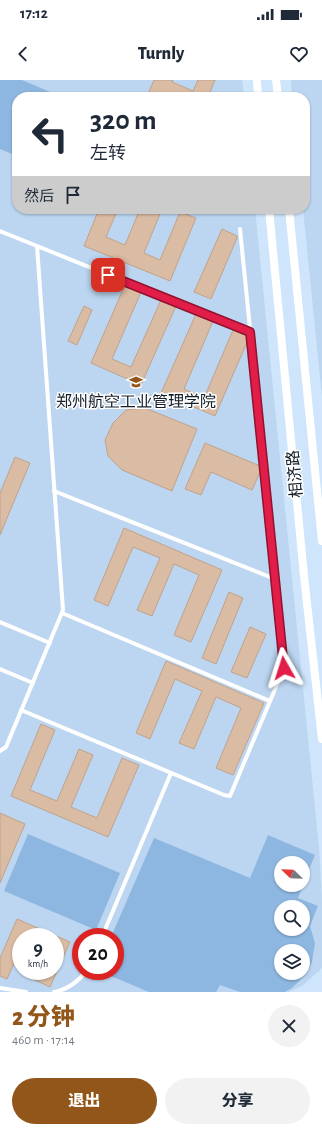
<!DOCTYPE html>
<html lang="zh">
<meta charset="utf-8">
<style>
:root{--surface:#fff;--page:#f2f2f3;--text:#1f2937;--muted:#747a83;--accent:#93561a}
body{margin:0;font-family:"Alegreya Sans","Noto Sans SC",sans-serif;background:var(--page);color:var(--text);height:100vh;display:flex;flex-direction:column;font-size:15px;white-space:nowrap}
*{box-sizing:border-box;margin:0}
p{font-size:13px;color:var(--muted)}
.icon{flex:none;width:22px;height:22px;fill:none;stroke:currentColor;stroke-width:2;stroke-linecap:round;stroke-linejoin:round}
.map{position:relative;height:912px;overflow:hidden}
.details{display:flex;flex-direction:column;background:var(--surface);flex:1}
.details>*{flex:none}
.hud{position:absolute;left:12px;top:12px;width:298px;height:122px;border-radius:16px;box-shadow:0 1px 3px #0004;background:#fff;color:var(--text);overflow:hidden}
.needle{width:26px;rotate:293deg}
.buttons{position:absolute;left:274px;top:776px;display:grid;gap:8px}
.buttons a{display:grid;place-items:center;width:36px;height:36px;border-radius:50%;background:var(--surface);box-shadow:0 1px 3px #0004;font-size:20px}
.speed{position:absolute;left:12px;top:848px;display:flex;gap:8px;font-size:20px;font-weight:700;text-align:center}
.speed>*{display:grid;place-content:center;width:52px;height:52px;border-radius:50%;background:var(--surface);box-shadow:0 1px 3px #0004;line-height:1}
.speed small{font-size:10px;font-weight:400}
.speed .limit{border:6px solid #d22;background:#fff;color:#111}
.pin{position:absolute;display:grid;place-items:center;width:34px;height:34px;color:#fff;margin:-17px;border-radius:8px;box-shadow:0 2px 6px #0006}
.me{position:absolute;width:44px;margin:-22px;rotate:354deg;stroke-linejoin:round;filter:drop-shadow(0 0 3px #0008)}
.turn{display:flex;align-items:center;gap:14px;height:84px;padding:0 12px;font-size:18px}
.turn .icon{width:52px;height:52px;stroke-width:2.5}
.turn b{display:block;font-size:28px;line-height:34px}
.then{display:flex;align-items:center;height:38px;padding:0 12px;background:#0003;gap:8px;font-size:15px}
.round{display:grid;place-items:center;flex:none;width:42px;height:42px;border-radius:21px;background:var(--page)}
.overview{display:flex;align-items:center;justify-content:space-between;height:68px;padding:0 12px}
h1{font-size:24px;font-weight:800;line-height:30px;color:var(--accent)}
.action{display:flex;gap:8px;margin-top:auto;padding:8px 12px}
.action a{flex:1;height:46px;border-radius:24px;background:var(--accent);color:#fff;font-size:16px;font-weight:800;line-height:46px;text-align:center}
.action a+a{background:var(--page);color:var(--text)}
.status{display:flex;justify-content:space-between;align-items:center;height:28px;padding:0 20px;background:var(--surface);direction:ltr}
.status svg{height:11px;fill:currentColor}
header{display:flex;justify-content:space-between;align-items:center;height:52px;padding:0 12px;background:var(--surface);font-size:18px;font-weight:800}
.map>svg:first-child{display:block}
</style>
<div class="status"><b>17:12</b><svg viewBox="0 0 49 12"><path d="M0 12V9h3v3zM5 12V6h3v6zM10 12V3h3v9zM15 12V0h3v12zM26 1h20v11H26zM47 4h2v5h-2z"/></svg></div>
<header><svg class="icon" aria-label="back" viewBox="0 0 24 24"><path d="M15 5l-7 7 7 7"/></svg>Turnly<svg class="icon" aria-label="heart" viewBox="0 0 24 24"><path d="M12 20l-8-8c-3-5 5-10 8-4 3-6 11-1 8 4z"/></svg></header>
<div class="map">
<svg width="322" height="912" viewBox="0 0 322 912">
<rect width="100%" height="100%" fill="#cee5fb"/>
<g fill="#bcd6f1" fill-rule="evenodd">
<path d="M0,0H242L244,17H17V129H255L319,768L322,818V888L302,906L289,912H0ZM281,783H303V805H281ZM281,827H303V849H281ZM21,857H55V891H21ZM81,857H115V891H81ZM281,871H303V893H281Z"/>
<path d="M291,0H322V317L303,129H305V17H292Z"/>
</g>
<g fill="#8db7e0" fill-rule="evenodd">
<path d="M0,0H22L62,17H17V76L0,69Z"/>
<path d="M28,754L120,793L96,850L4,811Z"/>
<path d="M268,755L315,775L303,804V783H281V805H303L298,818L318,826L310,846L315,863L312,882L307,893L292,908L285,912H240L220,905L216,912H149L99,891H115V857H111L154,758L250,798ZM281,827H303V849H281ZM281,871H303V893H281Z"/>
</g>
<g fill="#dabba3" stroke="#c1a28a">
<path d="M154,0H173L172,2L193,11L198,0H215L208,17H156L148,14Z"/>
<path d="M99,129H118L106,157L125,165L140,129H162L144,173L160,180L180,132L196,138L170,201L84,166Z"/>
<path d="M222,149L237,156V158L211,219L194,212Z"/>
<path d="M125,205L141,212L112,279L131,287L161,220L176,226L141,305L91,283Z"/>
<path d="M84,226L92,230L77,265L68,261Z"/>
<path d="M196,234L213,241L184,309L204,318L233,250L247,256L248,260L215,336L161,313Z"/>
<path d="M145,328L197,349L172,411L122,390L108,376L105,360L113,343L126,330Z"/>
<path d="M205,363L260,386L261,390L252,410L211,392L201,415L185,409Z"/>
<path d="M15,377L30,383L0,455V413Z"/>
<path d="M124,448L222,490L191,562L174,555L199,495L174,484L152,536L137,530L160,478L133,467L108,526L94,520Z"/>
<path d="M229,512L243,518L216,584L202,578Z"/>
<path d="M250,547L266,554L247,598L231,592Z"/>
<path d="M166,581L264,623L233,695L216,688L241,628L216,617L194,669L179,663L202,611L175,599L150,659L136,653Z"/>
<path d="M41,644L55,650L30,710L57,721L79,669L93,675L71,727L97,738L122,678L139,685L108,757L11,716Z"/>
<path d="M0,733L25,744L0,803Z"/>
<path d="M17,839L70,862L50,907L33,899L37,891H55V857H21V868L7,899L0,896V878Z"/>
</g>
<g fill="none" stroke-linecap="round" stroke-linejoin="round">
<g stroke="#fff" stroke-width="4">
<path d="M0,151L37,166L63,530L6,667L0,671"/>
<path d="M37,166L250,252"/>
<path d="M54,411L275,499"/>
<path d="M62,533L270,621"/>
<path d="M0,542L50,563"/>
<path d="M0,589L33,603"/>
<path d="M21,630L224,715L230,716L284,588L240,149"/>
<path d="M102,857L171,693"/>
<path d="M0,908L26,912"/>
<path d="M54,912C67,910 79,901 86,891"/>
</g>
<g stroke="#fff" stroke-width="8">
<path d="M257,0L258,17"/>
<path d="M276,0L278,17"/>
<path d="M269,129L304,496L322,659"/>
<path d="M289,129L322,461"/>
</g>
</g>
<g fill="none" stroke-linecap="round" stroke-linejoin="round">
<g stroke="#92132f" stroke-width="10">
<path id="route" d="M108,195L250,252L284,588"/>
</g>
<use href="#route" stroke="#e11d48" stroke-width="7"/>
</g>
<defs>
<g id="university-bare" transform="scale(1.08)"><path d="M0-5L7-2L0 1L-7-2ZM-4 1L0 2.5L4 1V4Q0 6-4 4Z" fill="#93561a" stroke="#fff" stroke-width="2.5" paint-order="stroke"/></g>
</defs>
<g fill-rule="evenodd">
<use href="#university-bare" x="136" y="302"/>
</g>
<g text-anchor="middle" stroke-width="3" stroke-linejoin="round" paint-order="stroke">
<g font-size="16" fill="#141f29" stroke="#fff">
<text x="136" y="327">郑州航空工业管理学院</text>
</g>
<g font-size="16" fill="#141f29" stroke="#fff">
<text transform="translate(294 394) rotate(-95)" y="6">相济路</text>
</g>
</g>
</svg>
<div class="buttons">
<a><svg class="needle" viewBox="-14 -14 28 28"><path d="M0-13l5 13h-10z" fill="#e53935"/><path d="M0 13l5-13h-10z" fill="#747a83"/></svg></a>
<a><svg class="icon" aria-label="search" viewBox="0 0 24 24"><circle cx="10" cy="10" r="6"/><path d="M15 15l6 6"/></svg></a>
<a><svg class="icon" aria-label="layers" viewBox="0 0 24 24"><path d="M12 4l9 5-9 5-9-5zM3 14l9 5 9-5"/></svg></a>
</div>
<div class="speed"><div>9<small>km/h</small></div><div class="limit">20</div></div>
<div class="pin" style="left:108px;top:195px;background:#d93025"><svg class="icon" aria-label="arrive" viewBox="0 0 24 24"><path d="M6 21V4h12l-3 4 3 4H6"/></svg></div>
<svg class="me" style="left:284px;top:588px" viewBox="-20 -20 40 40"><path d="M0-17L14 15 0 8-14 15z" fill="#e11d48" stroke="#fff" stroke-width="4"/></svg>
<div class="hud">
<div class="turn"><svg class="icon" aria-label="left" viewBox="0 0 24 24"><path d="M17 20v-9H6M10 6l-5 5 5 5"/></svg><div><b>320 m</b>左转</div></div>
<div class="then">然后<svg class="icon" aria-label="arrive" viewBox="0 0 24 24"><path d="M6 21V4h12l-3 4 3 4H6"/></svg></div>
</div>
</div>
<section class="details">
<div class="overview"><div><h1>2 分钟</h1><p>460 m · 17:14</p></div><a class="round"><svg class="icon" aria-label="close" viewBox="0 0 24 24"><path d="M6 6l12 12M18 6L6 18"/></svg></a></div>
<div class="action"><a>退出</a><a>分享</a></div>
</section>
